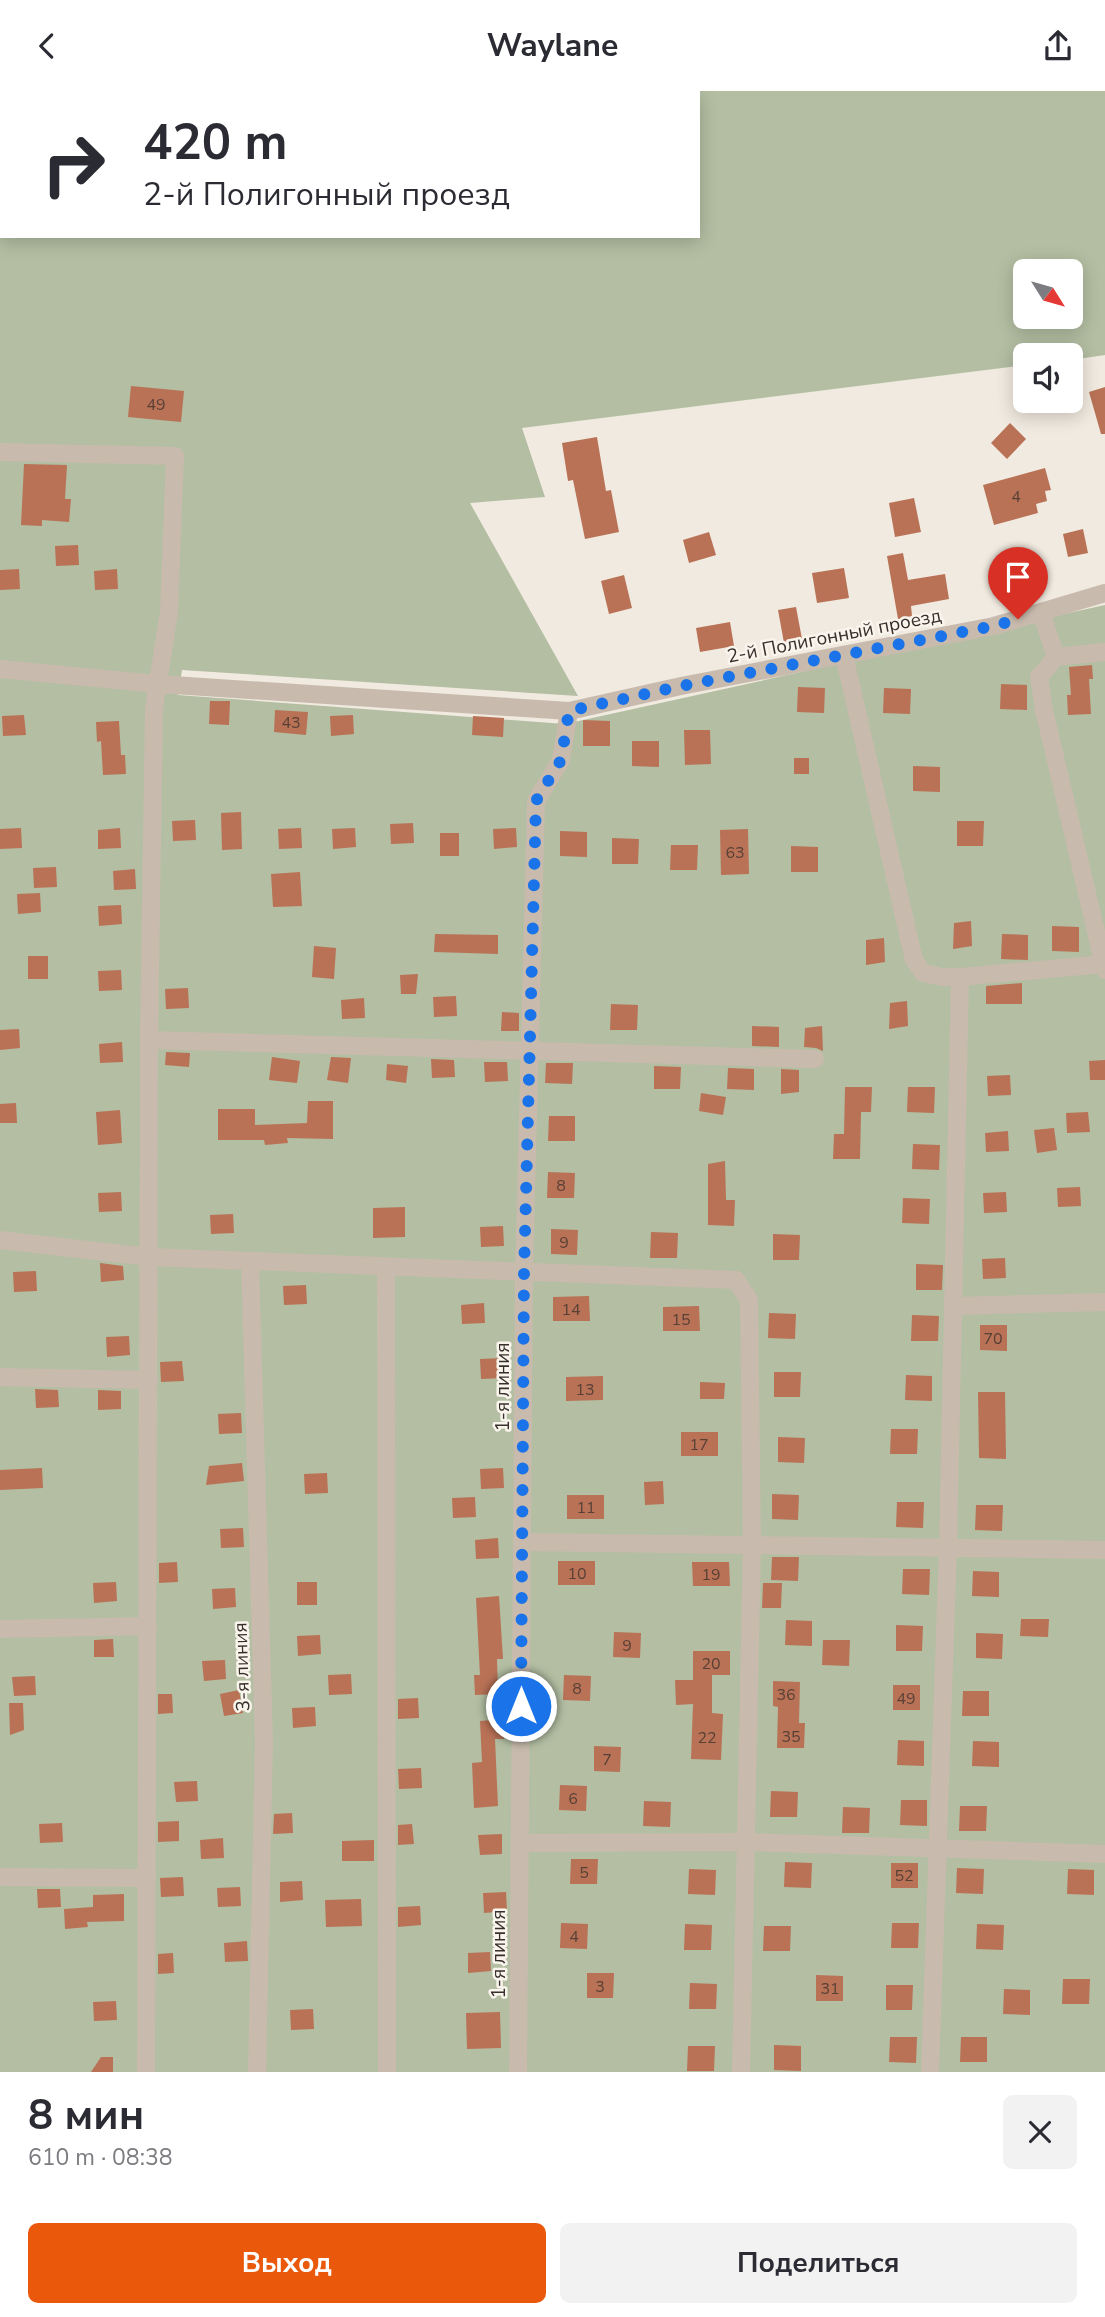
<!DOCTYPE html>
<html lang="ru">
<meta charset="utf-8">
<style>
:root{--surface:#fff;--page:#f2f2f3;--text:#2b2b33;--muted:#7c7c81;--accent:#ea580c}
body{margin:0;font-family:"Nunito Sans",sans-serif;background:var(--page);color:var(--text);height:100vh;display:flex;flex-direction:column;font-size:26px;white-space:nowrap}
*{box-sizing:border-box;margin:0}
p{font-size:23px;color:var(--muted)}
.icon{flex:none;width:38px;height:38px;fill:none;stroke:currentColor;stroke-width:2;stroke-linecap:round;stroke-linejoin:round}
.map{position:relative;height:1981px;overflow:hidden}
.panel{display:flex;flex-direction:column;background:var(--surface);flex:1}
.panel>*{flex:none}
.guide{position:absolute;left:0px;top:0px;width:700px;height:147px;box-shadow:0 4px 18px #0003;background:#fff;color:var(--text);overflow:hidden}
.needle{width:46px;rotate:127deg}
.tools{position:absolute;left:1013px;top:168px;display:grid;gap:14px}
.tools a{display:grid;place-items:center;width:70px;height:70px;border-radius:10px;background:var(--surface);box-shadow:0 4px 18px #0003;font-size:35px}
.pin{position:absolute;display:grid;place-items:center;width:60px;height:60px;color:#fff;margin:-72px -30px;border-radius:50% 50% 50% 0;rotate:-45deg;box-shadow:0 0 7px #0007}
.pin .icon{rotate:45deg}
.me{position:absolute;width:77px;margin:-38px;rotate:0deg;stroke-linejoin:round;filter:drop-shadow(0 0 5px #0008)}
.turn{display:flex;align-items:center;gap:24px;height:147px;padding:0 28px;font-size:32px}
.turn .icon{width:91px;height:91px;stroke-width:2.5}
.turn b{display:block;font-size:49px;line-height:60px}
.round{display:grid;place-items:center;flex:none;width:74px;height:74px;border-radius:10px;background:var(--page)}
.overview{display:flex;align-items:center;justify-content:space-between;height:119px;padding:0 28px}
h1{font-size:42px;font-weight:700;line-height:52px}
.primary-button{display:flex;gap:14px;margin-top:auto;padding:14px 28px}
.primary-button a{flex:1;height:80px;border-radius:10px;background:var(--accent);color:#fff;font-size:28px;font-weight:700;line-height:80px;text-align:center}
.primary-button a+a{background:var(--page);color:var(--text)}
header{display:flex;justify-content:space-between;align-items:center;height:91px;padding:0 28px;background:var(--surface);font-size:32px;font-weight:700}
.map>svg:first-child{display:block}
</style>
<header><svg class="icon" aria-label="back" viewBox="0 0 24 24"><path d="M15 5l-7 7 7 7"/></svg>Waylane<svg class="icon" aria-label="share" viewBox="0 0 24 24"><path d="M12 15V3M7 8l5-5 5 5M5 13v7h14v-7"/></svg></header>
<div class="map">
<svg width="1105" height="1981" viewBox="0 0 1105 1981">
<rect width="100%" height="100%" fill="#f1eae0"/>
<path fill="#b3bea2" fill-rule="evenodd" d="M0,0H1105V264L1071,269V264H1026L1025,274L522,337L545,406L470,412L578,605L182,579L178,604L565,633L1105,514V1981H0ZM2,2H698V145H2ZM1026,180H1071V226H1026Z"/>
<g fill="#b97256">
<path d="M131,295L184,300L181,331L128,326Z"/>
<path d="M1105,296V343H1101L1089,301Z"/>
<path d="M1010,332L1026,348L1007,368L991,352Z"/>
<path d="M597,346L606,400L611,399L619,441L585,448L573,389L568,390L562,352Z"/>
<path d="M24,373L67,374L65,408H71L69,431L42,429V435L21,434Z"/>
<path d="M1045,377L1051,399L1045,400L1047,410L1036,413L1038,422L994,434L983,394Z"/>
<path d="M914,407L921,441L895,446L889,412Z"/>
<path d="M1083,438L1088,462L1068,466L1063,443Z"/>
<path d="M709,441L716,464L689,472L683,449Z"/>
<path d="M78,454L79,474L56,475L55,455Z"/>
<path d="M903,462L908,489L945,483L949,508L911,515L912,525L898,528L887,465Z"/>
<path d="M844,477L849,507L817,512L812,482Z"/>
<path d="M19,478L20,498L0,499V479Z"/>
<path d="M117,478L118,498L95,499L94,480Z"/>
<path d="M624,484L632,517L609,523L601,490Z"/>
<path d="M796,516L802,548L784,552L778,519Z"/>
<path d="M730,531L734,555L700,561L696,537Z"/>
<path d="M1092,574L1093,588H1089L1091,623L1068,624L1067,604H1071L1069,576Z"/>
<path d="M1001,593L1027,594V619L1000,618Z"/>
<path d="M798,596L825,597L824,622L797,621Z"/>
<path d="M884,597L911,598L910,623L883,622Z"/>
<path d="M210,610H230L229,634L209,633Z"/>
<path d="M275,619L308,621L306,644L274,641Z"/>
<path d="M24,624L26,644L3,645L2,625Z"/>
<path d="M353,624L354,643L331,645L330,625Z"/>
<path d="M473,625L504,627L503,646L472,644Z"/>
<path d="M583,629L610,630V655H583Z"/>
<path d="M119,630L121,664H125L126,683L103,684L101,650L97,651L96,631Z"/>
<path d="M684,639H710L711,673L685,674Z"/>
<path d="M632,650H659V676L632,675Z"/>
<rect x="794" y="667" width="15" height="16"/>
<path d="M913,675L940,676V701L913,700Z"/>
<path d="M241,721L242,758L222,759L221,722Z"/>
<path d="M195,729L196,749L173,750L172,730Z"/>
<path d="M957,730H984L983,755H957Z"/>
<path d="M413,732L414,752L391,753L390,733Z"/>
<path d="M21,737L22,757L0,758V738Z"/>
<path d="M120,737L121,757L98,758V739Z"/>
<path d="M301,737L302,757L279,758L278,738Z"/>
<path d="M355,737L356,756L333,758L332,738Z"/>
<path d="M516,737L517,756L494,758L493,738Z"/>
<path d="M748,738L749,783L721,784L720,739Z"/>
<path d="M560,740L587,741V766L560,765Z"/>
<rect x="440" y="742" width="19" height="23"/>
<path d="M612,747L639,748L638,773H612Z"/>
<path d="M671,754H698L697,779H670Z"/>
<path d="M791,755L818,756V781H791Z"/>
<path d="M56,776L57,796L34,797L33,777Z"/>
<path d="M135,778L136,798L114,799L113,780Z"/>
<path d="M300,781L302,815L273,816L271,783Z"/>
<path d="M40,802L41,821L18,823L17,803Z"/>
<path d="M121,814L122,833L99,835L98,815Z"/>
<path d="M971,830L972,855L953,858L954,832Z"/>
<path d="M1052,835L1079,836V861L1052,860Z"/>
<path d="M435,843L498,844V863L434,861Z"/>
<path d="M1002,843L1028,844V869L1001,868Z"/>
<path d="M884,847L885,871L866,874V849Z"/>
<path d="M314,855L336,857L334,888L312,886Z"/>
<rect x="28" y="865" width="20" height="23"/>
<path d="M121,879L122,899L99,900L98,880Z"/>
<path d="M418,883L416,903H401L400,884Z"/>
<path d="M1022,892V913H986V895Z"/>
<path d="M188,897L189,917L166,918L165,898Z"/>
<path d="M456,905L457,925L434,926L433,906Z"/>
<path d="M364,907L365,927L342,928L341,909Z"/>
<path d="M907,910L908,935L889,938L890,912Z"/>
<path d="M611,913L638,914L637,939H610Z"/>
<path d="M502,921L519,922V940H501Z"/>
<path d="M752,935L779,936V956L752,955Z"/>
<path d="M822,935L823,960L816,957L804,956L805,937Z"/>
<path d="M19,938L20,957L0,959V939Z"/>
<path d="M122,951L123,971L100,972L99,953Z"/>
<path d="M166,961L190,962L189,976L165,974Z"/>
<path d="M272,966L300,970L297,992L269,989Z"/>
<path d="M331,966L351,967L348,992L327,989Z"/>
<path d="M431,968L454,969L455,986L432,987Z"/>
<path d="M1105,969V989H1090L1089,970Z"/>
<path d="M484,971H507L508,990L485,991Z"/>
<path d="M546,972H573L572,993L545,992Z"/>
<path d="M387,973L408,975L406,992L386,989Z"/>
<path d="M654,975L681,976L680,998H654Z"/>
<path d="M728,977L754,978V999L727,998Z"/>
<path d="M781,978L799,979V1001L781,1003Z"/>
<path d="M1010,984L1011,1004L988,1005L987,985Z"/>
<path d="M845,996H872L871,1021H861L860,1068H833L834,1043H844Z"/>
<path d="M908,996H935L934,1022L907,1021Z"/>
<path d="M701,1002L726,1006L723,1024L699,1020Z"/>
<path d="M308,1010H333V1048L287,1047L288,1052L265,1054L264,1049H218V1018H255V1034L307,1032Z"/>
<path d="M16,1012L17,1032H0V1013Z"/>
<path d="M120,1019L122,1052L98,1054L96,1021Z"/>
<path d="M1088,1021L1090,1041L1067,1042L1066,1022Z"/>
<path d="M549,1025H575V1050H548Z"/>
<path d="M1054,1037L1057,1059L1037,1062L1034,1039Z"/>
<path d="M1008,1040L1009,1060L986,1061L985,1042Z"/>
<path d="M913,1053L940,1054L939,1079L912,1078Z"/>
<path d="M725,1070L726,1109H735L734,1135L708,1134V1073Z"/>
<path d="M548,1081L575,1082L574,1107H547Z"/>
<path d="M1080,1096L1081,1115L1058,1116L1057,1097Z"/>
<path d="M121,1101L122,1120L99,1121L98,1102Z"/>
<path d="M1006,1101L1007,1121L984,1122L983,1102Z"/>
<path d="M903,1107L930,1108L929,1133L902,1132Z"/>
<path d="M405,1116V1146L373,1147V1117Z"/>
<path d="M233,1123L234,1142L211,1143L210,1124Z"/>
<path d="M503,1135L504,1155L481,1156L480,1136Z"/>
<path d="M551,1138L578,1139L577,1164L551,1163Z"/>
<path d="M651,1141L678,1142L677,1167H650Z"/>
<path d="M773,1143L800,1144L799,1169H773Z"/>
<path d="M1005,1167L1006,1187L983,1188L982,1168Z"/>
<path d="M100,1172L123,1175L124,1189L101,1191Z"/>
<path d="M916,1173L943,1174L942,1199H916Z"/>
<path d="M36,1180L37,1200L14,1201L13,1181Z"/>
<path d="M306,1194L307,1213L284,1214L283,1195Z"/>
<path d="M589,1205L590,1230H553V1206Z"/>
<path d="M484,1212L485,1232L462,1233L461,1214Z"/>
<path d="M699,1215L700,1240H663V1216Z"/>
<path d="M769,1222L796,1223L795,1248L768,1247Z"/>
<path d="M912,1224L939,1225L938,1250H911Z"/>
<path d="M980,1234H1007V1260L980,1259Z"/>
<path d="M129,1245L130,1264L107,1266L106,1246Z"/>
<path d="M503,1267L504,1287L481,1288L480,1268Z"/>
<path d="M182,1270L184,1290L161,1291L160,1271Z"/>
<path d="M774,1281H801L800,1306H774Z"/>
<path d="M906,1284L932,1285V1310L905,1309Z"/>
<path d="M603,1285V1309L566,1310V1286Z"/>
<path d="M700,1291L725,1292L724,1308H700Z"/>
<path d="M35,1298L58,1299L59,1316L36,1317Z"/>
<path d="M98,1299L121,1300V1318L98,1319Z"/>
<path d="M978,1301H1005L1006,1368L979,1367Z"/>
<path d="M241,1322L242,1342L219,1343L218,1323Z"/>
<path d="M891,1338H918L917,1363H890Z"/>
<rect x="681" y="1341" width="37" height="24"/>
<path d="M778,1346L805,1347L804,1372L778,1371Z"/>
<path d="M242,1372L244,1390L206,1394L209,1375Z"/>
<path d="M42,1377L43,1397L0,1399V1379Z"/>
<path d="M503,1377L504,1397L481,1398L480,1378Z"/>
<path d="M327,1382L328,1402L305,1403L304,1383Z"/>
<path d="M663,1390L664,1413L645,1414L644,1391Z"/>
<path d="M772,1403L799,1404L798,1429L772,1428Z"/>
<rect x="567" y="1404" width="37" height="24"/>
<path d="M475,1406L476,1426L453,1427L452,1407Z"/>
<path d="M897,1411H924L923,1437L896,1436Z"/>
<path d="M976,1414H1003L1002,1440L975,1439Z"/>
<path d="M243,1437L244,1456L221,1457L220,1438Z"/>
<path d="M498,1447L499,1467L476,1468L475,1449Z"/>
<path d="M772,1466H799L798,1490L771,1489Z"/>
<rect x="558" y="1470" width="37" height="24"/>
<path d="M177,1471L178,1491L159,1492V1472Z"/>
<path d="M692,1471H729L730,1495H693Z"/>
<path d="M903,1478H930L929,1504L902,1503Z"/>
<path d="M973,1480L999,1481V1506L972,1505Z"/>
<path d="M116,1491L117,1510L94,1512L93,1492Z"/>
<rect x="297" y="1491" width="20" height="23"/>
<path d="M763,1492H782L781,1517H762Z"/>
<path d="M235,1497L236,1516L213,1518L212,1498Z"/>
<path d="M499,1505L503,1568H497L498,1603L475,1604L474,1584H480L476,1507Z"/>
<path d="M1021,1528H1049L1048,1546L1020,1545Z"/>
<path d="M786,1529L812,1530V1555L785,1554Z"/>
<path d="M896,1534L923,1535L922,1560H896Z"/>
<path d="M614,1541L641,1542L640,1567L613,1566Z"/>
<path d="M976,1542L1003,1543L1002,1568L976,1567Z"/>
<path d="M320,1544L321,1563L298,1565L297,1545Z"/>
<path d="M113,1548L114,1566H94V1549Z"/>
<path d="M823,1549H850L849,1575L822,1574Z"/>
<path d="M693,1560H730V1584H712V1622L723,1623L721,1669L691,1668L693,1613L676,1614L675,1589H693Z"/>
<path d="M225,1569L226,1588L204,1590L202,1570Z"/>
<path d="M351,1583L352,1603L329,1604L328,1584Z"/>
<path d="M564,1584L591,1585L590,1610L563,1609Z"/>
<path d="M35,1585L36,1604L14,1605L12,1586Z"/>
<path d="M773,1590L800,1591L799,1632H805L804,1657H777L778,1616L773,1615Z"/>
<rect x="893" y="1594" width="27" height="25"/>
<path d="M239,1599L243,1622L224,1625L220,1603Z"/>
<path d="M963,1600H989V1625H962Z"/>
<path d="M158,1603H172L173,1622L158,1623Z"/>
<path d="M418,1607L419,1627L398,1628V1608Z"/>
<path d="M9,1612H23L24,1639L10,1644Z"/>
<path d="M315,1616L316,1635L293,1637L292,1617Z"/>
<path d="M503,1628L504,1648H495L498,1715L474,1717L472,1672L482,1671L480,1630Z"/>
<path d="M898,1649L924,1650V1675L897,1674Z"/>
<path d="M973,1650L999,1651V1676L972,1675Z"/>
<path d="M594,1655L621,1656L620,1681L594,1680Z"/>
<path d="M421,1677L422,1697L399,1698L398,1678Z"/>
<path d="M197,1690L198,1710L176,1711L174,1691Z"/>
<path d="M560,1694L587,1695L586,1720L559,1719Z"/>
<path d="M771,1700L798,1701L797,1726H770Z"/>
<path d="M901,1709H927V1735L900,1734Z"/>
<path d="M644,1710L671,1711L670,1736L643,1735Z"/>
<path d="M960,1715H987L986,1740H959Z"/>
<path d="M843,1716L870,1717L869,1742H842Z"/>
<path d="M292,1722L293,1742L273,1743L274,1723Z"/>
<path d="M179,1730V1750L158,1751V1731Z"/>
<path d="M62,1732L63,1751L40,1752L39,1733Z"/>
<path d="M412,1733L414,1753L398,1754V1734Z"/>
<path d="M502,1743V1763L480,1764L478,1744Z"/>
<path d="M223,1747L224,1767L201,1768L200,1749Z"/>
<path d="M374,1749V1770H342V1750Z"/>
<path d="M571,1768H598L597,1793H570Z"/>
<path d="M785,1771L812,1772L811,1797L784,1796Z"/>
<rect x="891" y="1772" width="27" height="25"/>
<path d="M957,1777L984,1778L983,1803L956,1802Z"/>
<path d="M689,1778L716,1779L715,1804L688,1803Z"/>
<path d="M1068,1778L1094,1779V1804L1067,1803Z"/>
<path d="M183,1786L184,1805L161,1806L160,1787Z"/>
<path d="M302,1790L303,1809L280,1811V1791Z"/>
<path d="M240,1796L241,1815L218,1816L217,1797Z"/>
<path d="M37,1798H60L61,1816L38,1817Z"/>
<path d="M506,1801L507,1820L484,1822L483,1802Z"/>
<path d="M124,1803V1830L87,1831L88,1836L65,1838L64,1818L93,1816V1804Z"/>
<path d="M361,1808L362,1835L326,1836L325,1809Z"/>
<path d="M420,1815L421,1834L398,1836V1816Z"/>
<path d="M561,1832L588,1833L587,1858L560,1857Z"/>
<path d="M892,1832H919L918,1857H891Z"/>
<path d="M685,1833L712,1834L711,1859H684Z"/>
<path d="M977,1833L1004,1834L1003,1859L976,1858Z"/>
<path d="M764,1835H791L790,1860H763Z"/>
<path d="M247,1850L248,1870L225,1871L224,1852Z"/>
<path d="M490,1861L491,1880L468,1882V1862Z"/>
<path d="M173,1862L174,1882L158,1883V1863Z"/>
<path d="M587,1882H614L613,1907H587Z"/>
<path d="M816,1884L843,1885V1910H816Z"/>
<path d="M1063,1888H1090L1089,1913H1062Z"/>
<path d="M690,1892L717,1893L716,1918H689Z"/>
<path d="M886,1894H913L912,1919H886Z"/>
<path d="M1004,1898L1030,1899V1924L1003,1923Z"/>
<path d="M116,1910L117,1929L94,1930L93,1911Z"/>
<path d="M313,1918L314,1938L291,1939L290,1919Z"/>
<path d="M500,1921L501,1957L467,1958L466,1922Z"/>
<path d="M890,1946H917L916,1972L889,1971Z"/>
<path d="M961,1946H987V1971H960Z"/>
<path d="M774,1954L801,1955V1980L774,1979Z"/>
<path d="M688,1955H715L714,1980H687Z"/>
<path d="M101,1966H113V1981H91Z"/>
</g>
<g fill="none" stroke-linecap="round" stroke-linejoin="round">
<g stroke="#c8bbad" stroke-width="18">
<path d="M0,361L175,365L169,521L154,617L149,949L146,1981"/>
<path d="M1041,521L1056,566"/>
<path d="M1105,561L1056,566L1039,586L1044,619L1105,879"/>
<path d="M844,564L914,869L923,882L942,886H960L1105,873"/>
<path d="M0,578L158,593L569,620L681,595L994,535L1105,502"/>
<path d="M149,949L815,968"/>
<path d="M0,1149L149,1166L736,1189L749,1209L752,1454L741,1981"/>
<path d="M250,1170L264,1651L257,1981"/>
<path d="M386,1176L387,1981"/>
<path d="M954,1215L1105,1211"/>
<path d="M0,1286L149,1289"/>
<path d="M522,1451L1105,1459"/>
<path d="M0,1538L148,1535"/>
<path d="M520,1752L746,1751L1105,1763"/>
<path d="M0,1786L147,1787"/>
<path d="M518,1981L524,1182L536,710L561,669L569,620"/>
<path d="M930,1981L948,1456L960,886"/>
</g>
</g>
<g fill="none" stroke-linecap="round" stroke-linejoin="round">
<path stroke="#1a73e8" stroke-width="12" stroke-dasharray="0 21.6" d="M521,1615L524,1182L536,710L561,669L569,620L681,595L994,535L1018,528"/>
</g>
<g text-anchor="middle" stroke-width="5" stroke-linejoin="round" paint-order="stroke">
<g font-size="16" fill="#584036">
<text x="156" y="319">49</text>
<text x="1016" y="411">4</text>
<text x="291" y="637">43</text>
<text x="735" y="767">63</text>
<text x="561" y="1100">8</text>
<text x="564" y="1157">9</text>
<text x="571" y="1224">14</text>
<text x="681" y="1234">15</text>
<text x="993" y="1253">70</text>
<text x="585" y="1304">13</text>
<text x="699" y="1359">17</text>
<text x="586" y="1422">11</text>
<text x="577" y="1488">10</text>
<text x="711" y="1489">19</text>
<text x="627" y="1560">9</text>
<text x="711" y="1578">20</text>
<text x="577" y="1603">8</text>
<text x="786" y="1609">36</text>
<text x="906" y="1613">49</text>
<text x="791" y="1651">35</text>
<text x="707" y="1652">22</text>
<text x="607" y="1674">7</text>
<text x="573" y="1713">6</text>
<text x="584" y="1787">5</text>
<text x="904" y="1790">52</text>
<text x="574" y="1851">4</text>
<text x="600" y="1901">3</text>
<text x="830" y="1903">31</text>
</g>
<g font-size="19" fill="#372f2b" stroke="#f9f4ec">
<text transform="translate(834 544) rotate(-11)" y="7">2-й Полигонный проезд</text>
<text transform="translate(502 1296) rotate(-90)" y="7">1-я линия</text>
<text transform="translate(241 1576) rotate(-92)" y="7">3-я линия</text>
<text transform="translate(498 1863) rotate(-90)" y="7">1-я линия</text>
</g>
</g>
</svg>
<div class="tools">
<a><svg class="needle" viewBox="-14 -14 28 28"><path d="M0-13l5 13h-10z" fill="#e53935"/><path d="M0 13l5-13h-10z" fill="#7c7c81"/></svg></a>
<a><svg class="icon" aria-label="sound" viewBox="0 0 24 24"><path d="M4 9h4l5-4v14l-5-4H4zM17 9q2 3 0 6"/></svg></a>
</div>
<div class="pin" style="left:1018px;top:528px;background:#d93025"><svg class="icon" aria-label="arrive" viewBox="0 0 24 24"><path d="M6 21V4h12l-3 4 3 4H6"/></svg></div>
<svg class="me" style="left:521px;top:1615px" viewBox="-20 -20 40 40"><circle r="17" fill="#1a73e8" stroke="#fff" stroke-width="3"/><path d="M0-11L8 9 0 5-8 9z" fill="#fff"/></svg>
<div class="guide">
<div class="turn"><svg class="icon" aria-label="right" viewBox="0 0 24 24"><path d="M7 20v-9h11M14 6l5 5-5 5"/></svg><div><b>420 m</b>2-й Полигонный проезд</div></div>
</div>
</div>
<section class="panel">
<div class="overview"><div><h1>8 мин</h1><p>610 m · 08:38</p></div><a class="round"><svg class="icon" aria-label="close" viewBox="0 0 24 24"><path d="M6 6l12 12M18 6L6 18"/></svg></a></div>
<div class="primary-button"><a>Выход</a><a>Поделиться</a></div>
</section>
